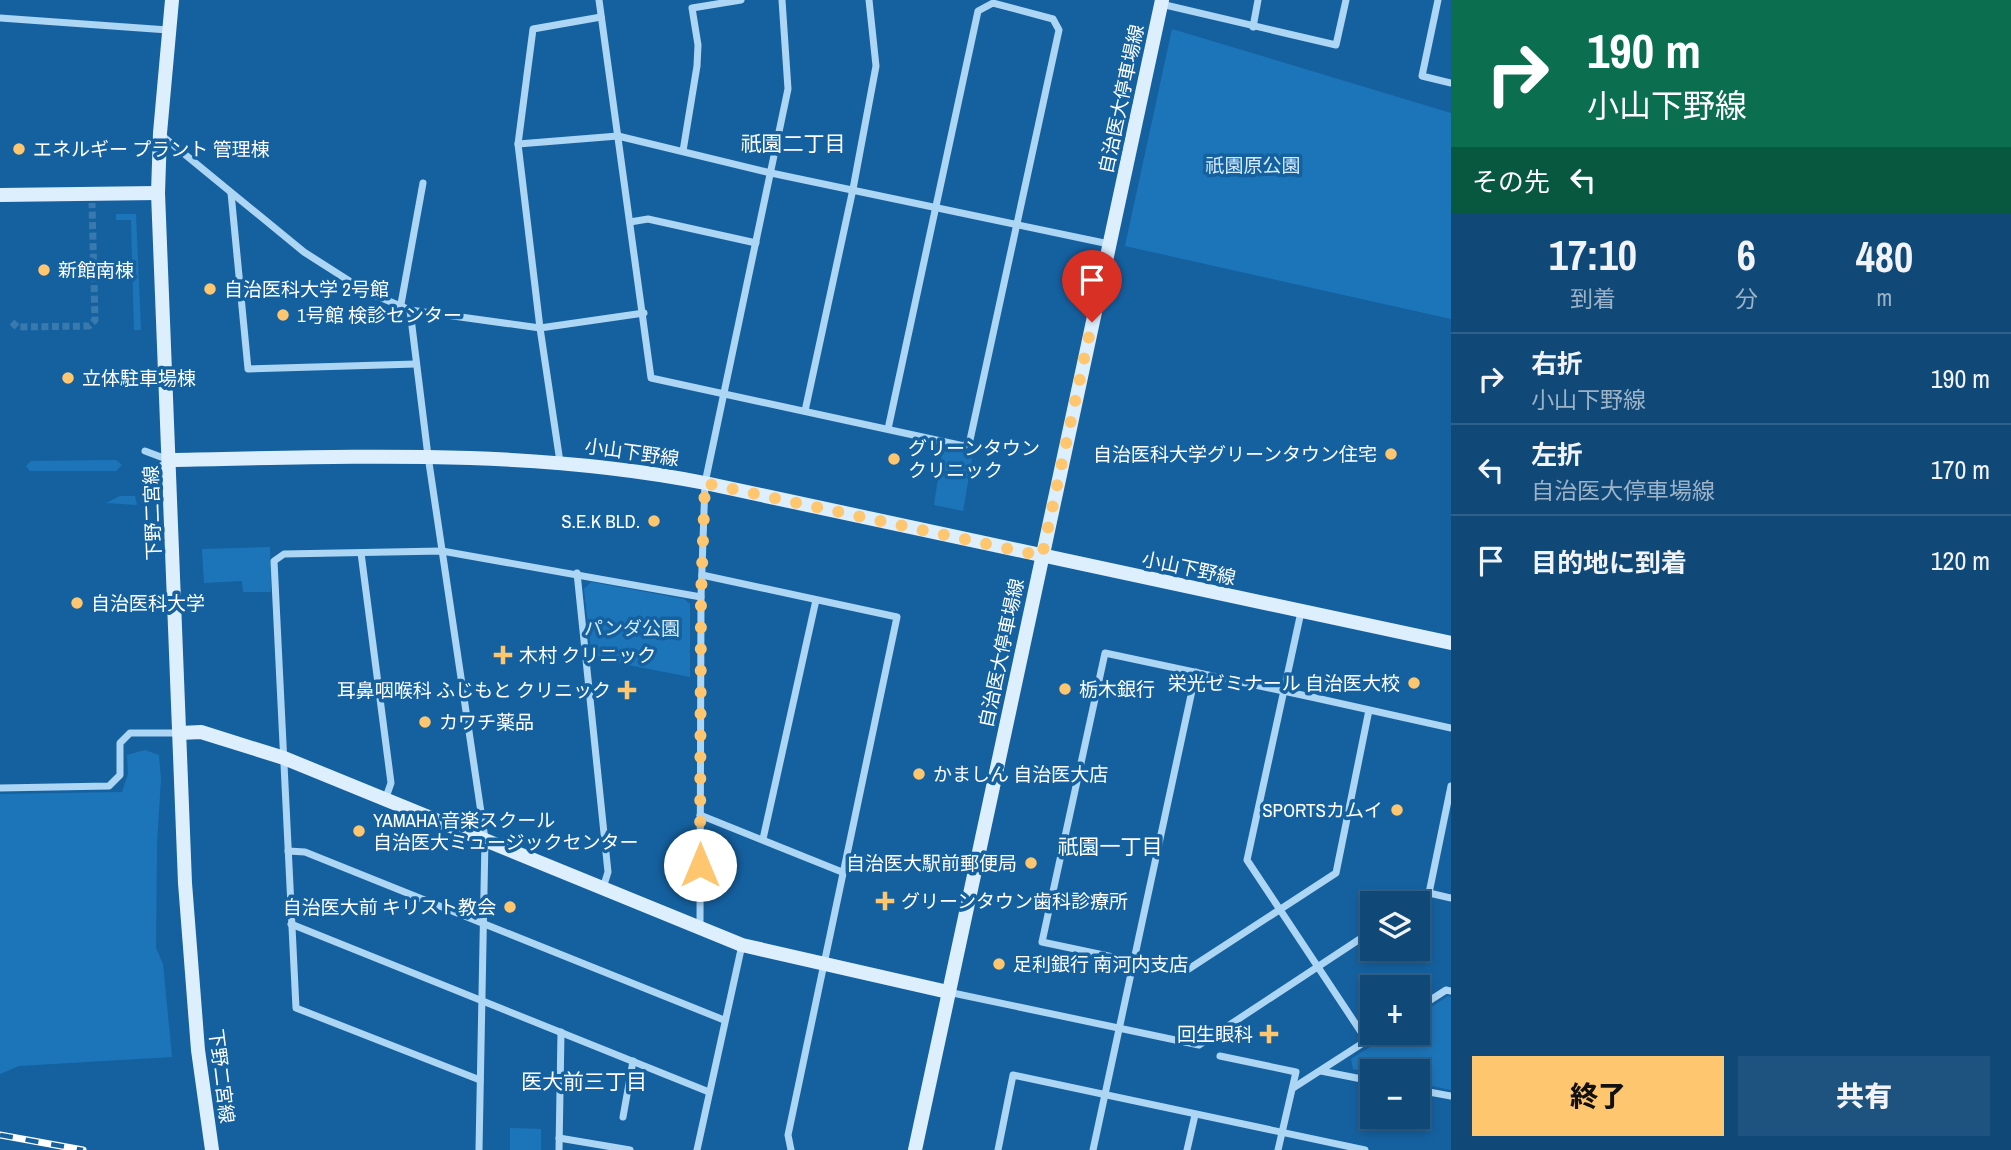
<!DOCTYPE html>
<html lang="ja">
<meta charset="utf-8">
<style>
:root{--surface:#104978;--page:#1e5380;--text:#f1f3f6;--muted:#9cb2c6;--line:#30618a;--accent:#ffc670}
body{margin:0;font-family:"Archivo Narrow","Noto Sans JP",sans-serif;background:var(--page);color:var(--text);height:100vh;display:flex;flex-direction:column;font-size:26px;white-space:nowrap}
*{box-sizing:border-box;margin:0}
p{font-size:23px;color:var(--muted)}
.icon{flex:none;width:38px;height:38px;fill:none;stroke:currentColor;stroke-width:2;stroke-linecap:round;stroke-linejoin:round}
.map{position:relative;flex:1;overflow:hidden}
.side{display:flex;flex-direction:column;background:var(--surface);width:560px}
.side>*{flex:none}
.banner{background:#0b6e4f;color:#fff;overflow:hidden}
.buttons{position:absolute;left:1360px;top:891px;display:grid;gap:14px}
.buttons a{display:grid;place-items:center;width:70px;height:70px;border-radius:0px;background:var(--surface);box-shadow:0 4px 10px #0003,0 0 0 2px var(--line);font-size:35px}
.pin{position:absolute;display:grid;place-items:center;width:60px;height:60px;color:#fff;margin:-72px -30px;border-radius:50% 50% 50% 0;rotate:-45deg;box-shadow:0 0 7px #0007}
.pin .icon{rotate:45deg}
.me{position:absolute;width:77px;margin:-38px;rotate:0deg;stroke-linejoin:round;filter:drop-shadow(0 0 5px #0008)}
.turn{display:flex;align-items:center;gap:24px;height:147px;padding:0 21px;font-size:32px}
.turn .icon{width:91px;height:91px;stroke-width:2.5}
.turn b{display:block;font-size:49px;line-height:60px}
.then{display:flex;align-items:center;height:66px;padding:0 21px;background:#0003;gap:14px;font-size:26px}
.eta{display:flex;justify-content:space-evenly;align-items:center;height:119px;text-align:center}
.eta b{font-size:42px;font-weight:800;line-height:49px}
.primary-button{display:flex;gap:14px;margin-top:auto;padding:14px 21px}
.primary-button a{flex:1;height:80px;border-radius:0px;background:var(--accent);color:#111;font-size:28px;font-weight:800;line-height:80px;text-align:center}
.primary-button a+a{background:var(--page);color:var(--text)}
ul{padding:0;list-style:none}
li{display:flex;align-items:center;gap:21px;height:91px;padding:0 21px;border-top:2px solid var(--line)}
li div{flex:1}
li b{display:block;font-size:26px}
li em{font-style:normal}
main{display:flex;flex:1;min-height:0}
.map>svg:first-child{display:block}
</style>
<main>
<div class="map">
<svg width="1451" height="1150" viewBox="0 0 1451 1150">
<rect width="100%" height="100%" fill="#1561a0"/>
<g fill="#1d75b9">
<path d="M1172,29L1451,113V319L1125,246Z"/>
<path d="M116,214H136L141,330H134L131,220H116Z"/>
<path d="M943,446L973,453L963,511L934,505Z"/>
<path d="M116,460L122,465L116,471H30L26,466L31,461Z"/>
<path d="M120,496H135L137,505L106,503Z"/>
<path d="M270,547L271,592H243L242,581L204,583L202,549Z"/>
<path d="M591,582L684,599L690,604V677L592,658L584,589Z"/>
<path d="M145,750L159,755L161,779L157,842L156,948L163,964L172,1057L19,1066L0,1074V794L122,792L128,774L127,755Z"/>
<path d="M1448,996L1451,997V1090L1418,1083V1071H1372V1073L1353,1069L1351,1059L1392,1033L1418,1032V1016Z"/>
<path d="M510,1128L541,1129V1150H510Z"/>
</g>
<g fill="none" stroke-linecap="round" stroke-linejoin="round">
<path stroke="#3879ae" stroke-width="7" stroke-dasharray="7 3.5" stroke-linecap="butt" d="M12,322L17,327L89,326L95,320L92,203"/>
<g stroke="#add5f4" stroke-width="7">
<path d="M599,0L651,378L964,446L970,440L1059,30L1053,19L993,3L978,11L888,429"/>
<path d="M1438,0L1422,76L1451,83"/>
<path d="M1161,4L1336,45L1346,0"/>
<path d="M0,18L168,30"/>
<path d="M1253,27L1258,0"/>
<path d="M160,134L304,252L365,291L410,310L540,328L644,313"/>
<path d="M518,144L618,136L771,173L1109,244"/>
<path d="M683,151L697,66L698,45L692,8L741,0"/>
<path d="M231,193L248,369L416,364"/>
<path d="M630,222L648,219L756,243"/>
<path d="M401,304L423,183"/>
<path d="M410,310L428,456L485,839L479,1150"/>
<path d="M805,411L853,189L876,66L869,0"/>
<path d="M145,451L169,460"/>
<path d="M560,462L540,328L518,144L533,29L601,17"/>
<path d="M146,476L169,461"/>
<path d="M361,553L391,783L385,800"/>
<path d="M577,573L608,872L603,888"/>
<path d="M702,575L897,617L788,1135L791,1150"/>
<path d="M1301,612L1247,860L1367,1041"/>
<path d="M1369,710L1336,873L1184,972L1042,942L1105,653C1220,677 1336,702 1451,728"/>
<path d="M0,788L109,786L120,775V743L130,733H180"/>
<path d="M700,815L842,872"/>
<path d="M763,839L816,600"/>
<path d="M288,851L305,852L724,1020"/>
<path d="M1429,893L1451,898"/>
<path d="M1414,903L1429,893L1451,786"/>
<path d="M291,924L709,1092"/>
<path d="M700,926L701,597L705,483L788,89L782,0"/>
<path d="M948,992L1199,1045L1372,931"/>
<path d="M1418,1008L1446,990L1451,991"/>
<path d="M1220,1056L1296,1072L1278,1150"/>
<path d="M1321,1071L1372,1081"/>
<path d="M480,1080L296,1008L274,561L284,554L442,551L701,597"/>
<path d="M1293,1088L1380,1032"/>
<path d="M1418,1090L1451,1096"/>
<path d="M623,1117L633,1061"/>
<path d="M559,1138L630,1150"/>
<path d="M559,1150L561,1032"/>
<path d="M697,1150L742,945"/>
<path d="M998,1150L1013,1075L1365,1150"/>
<path d="M1093,1150L1196,672"/>
<path d="M1187,1150L1195,1115"/>
</g>
<g stroke="#ddeefd" stroke-width="14">
<path d="M172,0L160,133L158,193L185,883L198,1050L212,1150"/>
<path d="M0,195L158,193"/>
<path d="M169,460C349,457 528,448 705,483L1451,643"/>
<path d="M180,733L201,732L284,758L742,945L948,992"/>
<path d="M915,1150L1162,0"/>
</g>
<g stroke="#fff" stroke-width="7">
<path id="rail" d="M0,1135L83,1150"/>
</g>
<use href="#rail" stroke="#1561a0" stroke-width="4.5" stroke-dasharray="13" stroke-linecap="butt"/>
</g>
<g fill="none" stroke-linecap="round" stroke-linejoin="round">
<path stroke="#ffc670" stroke-width="12" stroke-dasharray="0 21.6" d="M700,865L701,597L705,483L1042,556L1092,322"/>
</g>
<g fill="#ffc670" stroke="#1561a0" stroke-width="2.5">
<circle cx="19" cy="149" r="7"/>
<circle cx="44" cy="270" r="7"/>
<circle cx="210" cy="289" r="7"/>
<circle cx="283" cy="315" r="7"/>
<circle cx="68" cy="378" r="7"/>
<circle cx="1391" cy="454" r="7"/>
<circle cx="894" cy="459" r="7"/>
<circle cx="654" cy="521" r="7"/>
<circle cx="77" cy="603" r="7"/>
<path d="M499.5 644.5h7v7h7v7h-7v7h-7v-7h-7v-7h7z"/>
<circle cx="1414" cy="683" r="7"/>
<circle cx="1065" cy="689" r="7"/>
<path d="M623.5 679.5h7v7h7v7h-7v7h-7v-7h-7v-7h7z"/>
<circle cx="425" cy="722" r="7"/>
<circle cx="919" cy="774" r="7"/>
<circle cx="1397" cy="810" r="7"/>
<circle cx="359" cy="831" r="7"/>
<circle cx="1031" cy="863" r="7"/>
<path d="M881.5 890.5h7v7h7v7h-7v7h-7v-7h-7v-7h7z"/>
<circle cx="510" cy="907" r="7"/>
<circle cx="999" cy="964" r="7"/>
<path d="M1265.5 1023.5h7v7h7v7h-7v7h-7v-7h-7v-7h7z"/>
</g>
<g text-anchor="middle" stroke-width="7" stroke-linejoin="round" paint-order="stroke">
<g font-size="19" fill="#fff" stroke="#1561a0">
<text transform="translate(1121 99) rotate(-78)" y="7">自治医大停車場線</text>
<text transform="translate(632 452) rotate(8)" y="7">小山下野線</text>
<text transform="translate(152 513) rotate(-92)" y="7">下野二宮線</text>
<text transform="translate(1189 568) rotate(12)" y="7">小山下野線</text>
<text transform="translate(1001 653) rotate(-78)" y="7">自治医大停車場線</text>
<text transform="translate(222 1076) rotate(83)" y="7">下野二宮線</text>
</g>
<g font-size="19" fill="#fff" stroke="#1561a0" text-anchor="start">
<text x="33" y="156">エネルギー プラント 管理棟</text>
<text x="58" y="277">新館南棟</text>
<text x="224" y="296">自治医科大学 2号館</text>
<text x="297" y="322">1号館 検診センター</text>
<text x="82" y="385">立体駐車場棟</text>
<text x="908" y="455">グリーンタウン<tspan x="908" dy="22">クリニック</tspan></text>
<text x="1377" y="461" text-anchor="end">自治医科大学グリーンタウン住宅</text>
<text x="640" y="528" text-anchor="end">S.E.K BLD.</text>
<text x="91" y="610">自治医科大学</text>
<text x="519" y="662">木村 クリニック</text>
<text x="1400" y="690" text-anchor="end">栄光ゼミナール 自治医大校</text>
<text x="1079" y="696">栃木銀行</text>
<text x="611" y="697" text-anchor="end">耳鼻咽喉科 ふじもと クリニック</text>
<text x="439" y="729">カワチ薬品</text>
<text x="933" y="781">かましん 自治医大店</text>
<text x="1383" y="817" text-anchor="end">SPORTSカムイ</text>
<text x="373" y="827">YAMAHA 音楽スクール<tspan x="373" dy="22">自治医大ミュージックセンター</tspan></text>
<text x="1017" y="870" text-anchor="end">自治医大駅前郵便局</text>
<text x="901" y="908">グリーンタウン歯科診療所</text>
<text x="496" y="914" text-anchor="end">自治医大前 キリスト教会</text>
<text x="1013" y="971">足利銀行 南河内支店</text>
<text x="1253" y="1041" text-anchor="end">回生眼科</text>
</g>
<g font-size="19" fill="#d6ecfd" stroke="#1561a0">
<text x="1253" y="172">祇園原公園</text>
<text x="632" y="635">パンダ公園</text>
</g>
<g font-size="21" fill="#fff" stroke="#1561a0">
<text x="793" y="151">祇園二丁目</text>
<text x="1110" y="854">祇園一丁目</text>
<text x="584" y="1089">医大前三丁目</text>
</g>
</g>
</svg>
<div class="buttons">
<a><svg class="icon" aria-label="layers" viewBox="0 0 24 24"><path d="M12 4l9 5-9 5-9-5zM3 14l9 5 9-5"/></svg></a>
<a>+</a>
<a>−</a>
</div>
<div class="pin" style="left:1092px;top:322px;background:#d93025"><svg class="icon" aria-label="arrive" viewBox="0 0 24 24"><path d="M6 21V4h12l-3 4 3 4H6"/></svg></div>
<svg class="me" style="left:700px;top:865px" viewBox="-20 -20 40 40"><circle r="19" fill="#fff"/><path d="M0-13L10 11 0 6-10 11z" fill="#ffc670"/></svg>
</div>
<section class="side">
<div class="banner">
<div class="turn"><svg class="icon" aria-label="right" viewBox="0 0 24 24"><path d="M7 20v-9h11M14 6l5 5-5 5"/></svg><div><b>190 m</b>小山下野線</div></div>
<div class="then">その先<svg class="icon" aria-label="left" viewBox="0 0 24 24"><path d="M17 20v-9H6M10 6l-5 5 5 5"/></svg></div>
</div>
<div class="eta">
<div><b>17:10</b><p>到着</p></div>
<div><b>6</b><p>分</p></div>
<div><b>480</b><p>m</p></div>
</div>
<ul>
<li><svg class="icon" aria-label="right" viewBox="0 0 24 24"><path d="M7 20v-9h11M14 6l5 5-5 5"/></svg><div><b>右折</b><p>小山下野線</p></div><em>190 m</em></li>
<li><svg class="icon" aria-label="left" viewBox="0 0 24 24"><path d="M17 20v-9H6M10 6l-5 5 5 5"/></svg><div><b>左折</b><p>自治医大停車場線</p></div><em>170 m</em></li>
<li><svg class="icon" aria-label="arrive" viewBox="0 0 24 24"><path d="M6 21V4h12l-3 4 3 4H6"/></svg><div><b>目的地に到着</b></div><em>120 m</em></li>
</ul>
<div class="primary-button"><a>終了</a><a>共有</a></div>
</section>
</main>
